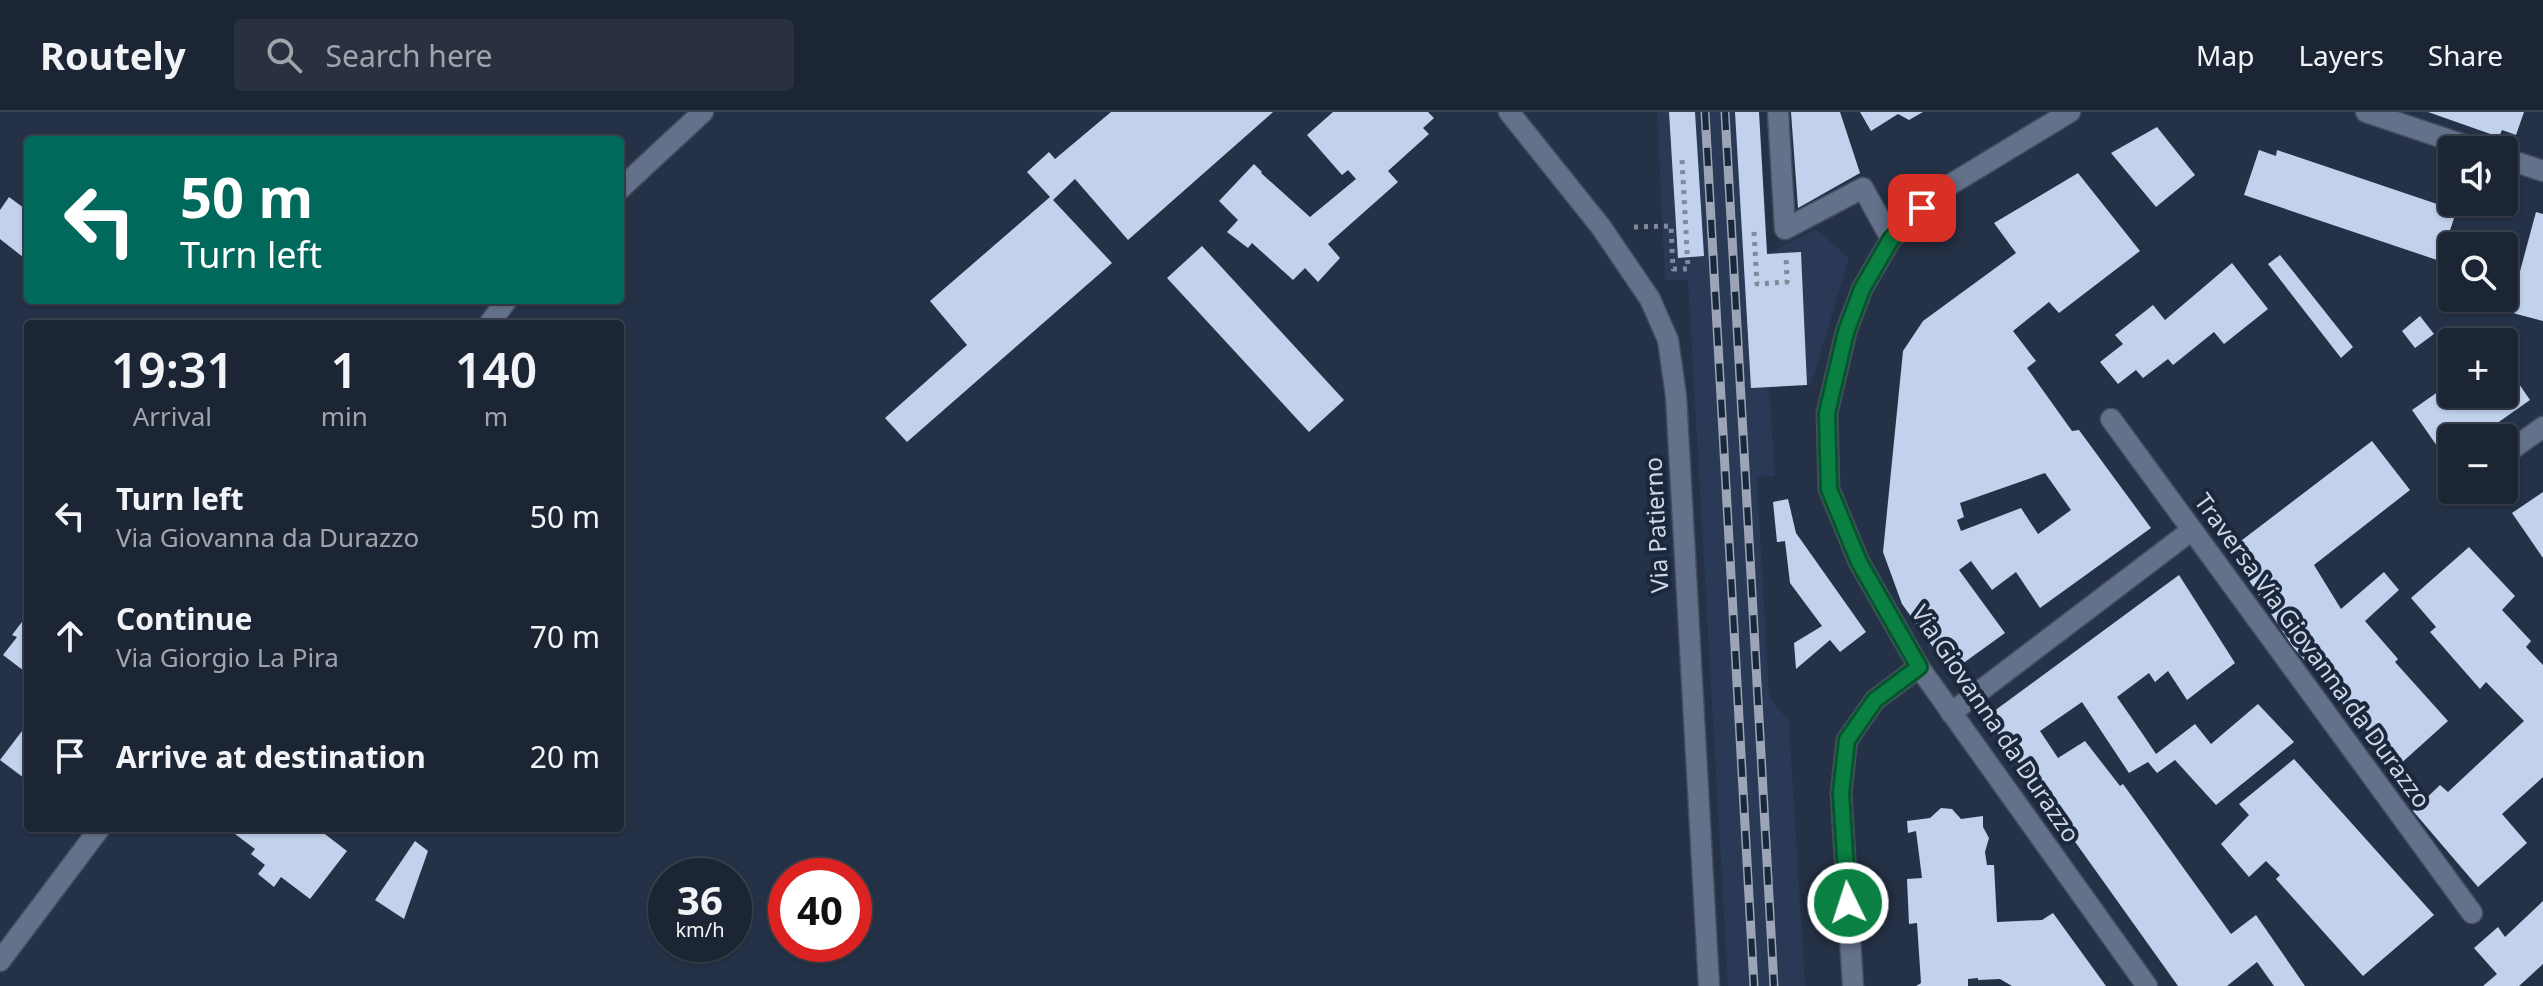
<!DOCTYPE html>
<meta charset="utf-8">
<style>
:root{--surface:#1c2534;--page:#293140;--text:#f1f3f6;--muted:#a0a5ac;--line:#3a424f}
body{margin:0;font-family:"Noto Sans",sans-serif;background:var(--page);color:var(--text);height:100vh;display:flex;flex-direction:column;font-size:30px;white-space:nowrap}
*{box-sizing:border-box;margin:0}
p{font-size:26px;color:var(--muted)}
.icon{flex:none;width:44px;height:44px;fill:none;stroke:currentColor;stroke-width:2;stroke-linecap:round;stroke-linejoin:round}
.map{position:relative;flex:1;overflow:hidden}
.drawer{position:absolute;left:24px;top:208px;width:600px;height:512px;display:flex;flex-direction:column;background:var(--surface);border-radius:8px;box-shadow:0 2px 6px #0004,0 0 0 2px var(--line)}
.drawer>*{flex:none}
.hud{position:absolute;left:24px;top:24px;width:600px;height:168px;border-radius:8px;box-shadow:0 2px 6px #0004,0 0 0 2px var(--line);background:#00695c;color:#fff;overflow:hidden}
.fabs{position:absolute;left:2438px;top:24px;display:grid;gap:16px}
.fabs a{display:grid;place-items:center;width:80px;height:80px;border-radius:8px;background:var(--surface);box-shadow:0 2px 6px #0004,0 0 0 2px var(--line);font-size:40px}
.speed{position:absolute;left:648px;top:746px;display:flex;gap:16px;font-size:40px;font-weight:700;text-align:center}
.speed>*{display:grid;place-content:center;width:104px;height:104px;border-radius:50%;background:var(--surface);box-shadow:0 2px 6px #0004,0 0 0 2px var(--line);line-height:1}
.speed small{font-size:20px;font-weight:400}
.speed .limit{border:12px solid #d22;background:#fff;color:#111}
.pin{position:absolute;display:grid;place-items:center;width:68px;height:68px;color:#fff;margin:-34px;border-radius:16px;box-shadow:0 4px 12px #0006}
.me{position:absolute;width:88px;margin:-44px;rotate:356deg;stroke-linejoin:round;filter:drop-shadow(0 0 6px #0008)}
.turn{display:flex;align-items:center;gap:28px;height:168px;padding:0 24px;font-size:36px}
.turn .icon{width:104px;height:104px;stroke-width:2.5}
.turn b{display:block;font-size:56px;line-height:68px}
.eta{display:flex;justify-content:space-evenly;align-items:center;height:136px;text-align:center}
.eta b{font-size:48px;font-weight:600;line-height:56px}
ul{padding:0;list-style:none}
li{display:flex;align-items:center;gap:24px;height:120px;padding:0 24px}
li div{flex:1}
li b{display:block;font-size:30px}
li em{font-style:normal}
header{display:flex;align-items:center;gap:48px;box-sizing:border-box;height:112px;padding:0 40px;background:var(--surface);border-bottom:2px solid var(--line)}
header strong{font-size:38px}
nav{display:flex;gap:44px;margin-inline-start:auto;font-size:28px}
.search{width:560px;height:72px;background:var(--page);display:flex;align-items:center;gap:20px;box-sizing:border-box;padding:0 28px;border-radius:8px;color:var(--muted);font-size:30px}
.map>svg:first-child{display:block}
</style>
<header>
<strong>Routely</strong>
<div class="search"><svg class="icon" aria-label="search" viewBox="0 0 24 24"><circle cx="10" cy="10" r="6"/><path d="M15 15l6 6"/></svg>Search here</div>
<nav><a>Map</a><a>Layers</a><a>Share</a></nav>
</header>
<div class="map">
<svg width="2543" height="874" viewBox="0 0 2543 874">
<rect width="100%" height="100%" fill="#253146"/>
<path fill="#2a3955" d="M1657,0H1759L1768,142L1816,117L1849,146L1811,273L1769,275L1775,364L1757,365L1769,584L1789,610L1805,874H1728L1688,168H1665Z"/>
<g fill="#c2d2ed" fill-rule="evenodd">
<path d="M1111,0H1273L1128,128L1075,67L1053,88L1112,151L907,330L885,306L967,233L930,189L1050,85L1027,60L1049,40L1055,47Z"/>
<path d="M1333,0H1428L1434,6L1423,16L1429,22L1388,59L1398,70L1328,132L1340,146L1318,170L1305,156L1293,168L1252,131L1248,136L1227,120L1238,108L1219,89L1254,52L1262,60L1261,61L1310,105L1356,67L1348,58L1342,63L1307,23Z"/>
<path d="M1669,0H1695L1704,144L1678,146Z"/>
<path d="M1735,0H1759L1767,142L1801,140L1807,273L1751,276Z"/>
<path d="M1791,0H1840L1860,61L1798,96Z"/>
<path d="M1860,0H1923L1909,8L1898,2L1871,19Z"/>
<path d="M2428,0H2524L2516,23L2502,18L2499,25Z"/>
<path d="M2157,15L2195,63L2156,95L2111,41Z"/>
<path d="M2259,38L2276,44L2277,38L2440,93L2438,98L2455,103L2440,149L2244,83Z"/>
<path d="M2078,61L2140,139L2059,201L2049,190L2013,219L2036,249L2027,256L2072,319L2079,318L2151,416L2040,496L2016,460L1992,478L1971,449L1959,458L2005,521L1951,560L1902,492L1883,440L1903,239L1923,209L2016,141L1994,111ZM2045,361L2071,398L2038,422L2021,396L1961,419L1957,408L1964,405L1960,391Z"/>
<path d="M9,85L28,99V149L0,127V98Z"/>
<path d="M2536,100L2543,102V209L2509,200Z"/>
<path d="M1202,134L1344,288L1309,320L1167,166Z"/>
<path d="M2280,143L2353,235L2341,246L2268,152Z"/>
<path d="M2232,151L2268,197L2224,232L2214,220L2173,253L2168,247L2143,266L2136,258L2118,272L2100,250L2123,232L2115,223L2153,193L2165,208Z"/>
<path d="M2420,204L2434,222L2415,236L2402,219Z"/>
<path d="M2504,250L2530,288L2476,326H2452V343L2446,347L2412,298L2452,270V282H2504Z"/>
<path d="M2372,329L2410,378L2314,453L2341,497L2384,460L2399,478L2365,509L2398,547L2395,550L2448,609L2398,654L2293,535L2229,438Z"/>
<path d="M2543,380V446L2512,401Z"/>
<path d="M1788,387L1796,421L1866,520L1840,540L1830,528L1796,557L1794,531L1822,514L1790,471L1785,429L1777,430L1773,390Z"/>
<path d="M2469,435L2515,484L2502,498L2531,529L2526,535L2543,553V665L2502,702L2527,731L2478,775L2413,699L2440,673L2448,680L2524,609L2486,570L2480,577L2430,520L2436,515L2411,486Z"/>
<path d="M2179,463L2235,551L2187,588L2168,559L2155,570L2149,561L2117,585L2144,624L2156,642L2195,612L2211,632L2258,592L2294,630L2216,693L2175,648L2157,661L2148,650L2129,661L2082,590L2040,619L2058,646L2085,629L2120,674L2123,672L2231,822L2256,803L2305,874H2274L2257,850L2227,874H2178L1986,605Z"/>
<path d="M28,502V553L24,559L3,543L17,525L12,523Z"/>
<path d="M28,611V669L0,648Z"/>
<path d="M2294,647L2434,803L2363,864L2276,767L2280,763L2266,749L2249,765L2221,732L2249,703L2239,692Z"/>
<path d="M1941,696L1952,697L1961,707L1983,704V715L1989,726L1985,740L1987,753H1994L1997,810L2042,808L2053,801L2106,874H2012L2000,867L1978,868V866L1968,867V874H1916L1921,871L1917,811L1909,812L1907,767L1922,766L1916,719L1908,721L1907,709L1930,706Z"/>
<path d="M227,716H317L347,739L310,787L281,765L274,775L258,762L265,753L251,742L255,737Z"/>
<path d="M415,729L428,739L404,807L375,788Z"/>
<path d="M2543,789V852L2519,874H2483L2497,862L2474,836L2498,815L2505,825Z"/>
</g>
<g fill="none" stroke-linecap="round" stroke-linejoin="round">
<g stroke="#444d60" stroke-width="23">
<g id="street">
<path d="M1509,0L1601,115L1650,187L1668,228L1676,284L1709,874"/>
<path d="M1778,0L1785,117L1863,76L1891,127"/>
<path d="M2366,0L2479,38"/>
<path d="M2504,46L2543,59"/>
<path d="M620,77L703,0"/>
<path d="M489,212L507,188"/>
<path d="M2111,307L2472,801"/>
<path d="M2504,343L2543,315"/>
<path d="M1919,555L2147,874"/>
<path d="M1951,601L2192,418"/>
<path d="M0,849L100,716"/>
</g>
</g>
<g stroke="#444d60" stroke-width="23">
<path id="secondary" d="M1853,874L1841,681L1847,628L1875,588L1919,555L1859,450L1829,377L1827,301L1846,220L1862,177L1891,127L1938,80L2070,0"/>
</g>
<g stroke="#808a9b" stroke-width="5" stroke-dasharray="4 6" stroke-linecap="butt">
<path d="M1634,115L1671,114L1673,157H1688L1682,48"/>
<path d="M1754,120L1757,172L1787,170L1786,142"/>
</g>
<use href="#street" stroke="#63718a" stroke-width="20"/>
<use href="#secondary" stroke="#63718a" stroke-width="20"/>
<g stroke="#9ba5b5" stroke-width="9">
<g id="rail">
<path d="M1705,0L1754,874"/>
<path d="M1725,0L1774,874"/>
</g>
</g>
<use href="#rail" stroke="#1b273c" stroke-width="6" stroke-dasharray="18" stroke-linecap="butt"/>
</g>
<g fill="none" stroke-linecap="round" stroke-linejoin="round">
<g stroke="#07532c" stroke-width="20">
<path id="route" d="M1848,791L1841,681L1847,628L1875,588L1919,555L1859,450L1829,377L1827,301L1846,220L1862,177L1891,127L1922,96"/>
</g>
<use href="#route" stroke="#0b8043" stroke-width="14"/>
</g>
<g text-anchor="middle" stroke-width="8" stroke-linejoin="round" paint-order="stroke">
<g font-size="24" fill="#cfd7e5" stroke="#1b273c">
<text transform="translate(1657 413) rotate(-93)" y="8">Via Patierno</text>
<text transform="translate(2312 539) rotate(54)" y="8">Traversa Via Giovanna da Durazzo</text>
<text transform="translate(1995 612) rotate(56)" y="8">Via Giovanna da Durazzo</text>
</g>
</g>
</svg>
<div class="fabs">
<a><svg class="icon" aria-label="sound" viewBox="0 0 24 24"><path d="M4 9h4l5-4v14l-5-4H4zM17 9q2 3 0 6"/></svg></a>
<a><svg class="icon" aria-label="search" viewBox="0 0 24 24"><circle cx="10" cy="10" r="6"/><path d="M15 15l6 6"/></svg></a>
<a>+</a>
<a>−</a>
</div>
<div class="speed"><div>36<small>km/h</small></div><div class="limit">40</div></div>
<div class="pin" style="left:1922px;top:96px;background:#d93025"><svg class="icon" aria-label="arrive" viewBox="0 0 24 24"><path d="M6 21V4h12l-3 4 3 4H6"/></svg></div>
<svg class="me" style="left:1848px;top:791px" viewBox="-20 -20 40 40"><circle r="17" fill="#0b8043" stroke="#fff" stroke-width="3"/><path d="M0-11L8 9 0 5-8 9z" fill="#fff"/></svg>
<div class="hud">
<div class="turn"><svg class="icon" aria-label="left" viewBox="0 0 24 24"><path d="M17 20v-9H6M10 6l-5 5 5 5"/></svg><div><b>50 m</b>Turn left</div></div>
</div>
<section class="drawer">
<div class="eta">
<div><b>19:31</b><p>Arrival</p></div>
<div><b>1</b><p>min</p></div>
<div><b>140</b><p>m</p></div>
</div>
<ul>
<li><svg class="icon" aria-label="left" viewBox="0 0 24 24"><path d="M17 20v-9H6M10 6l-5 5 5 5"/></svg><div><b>Turn left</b><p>Via Giovanna da Durazzo</p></div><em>50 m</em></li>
<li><svg class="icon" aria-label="ahead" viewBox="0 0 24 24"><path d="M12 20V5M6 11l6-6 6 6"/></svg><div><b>Continue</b><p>Via Giorgio La Pira</p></div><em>70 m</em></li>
<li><svg class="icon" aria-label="arrive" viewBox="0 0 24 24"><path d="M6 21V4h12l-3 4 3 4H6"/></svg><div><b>Arrive at destination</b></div><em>20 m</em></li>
</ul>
</section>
</div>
